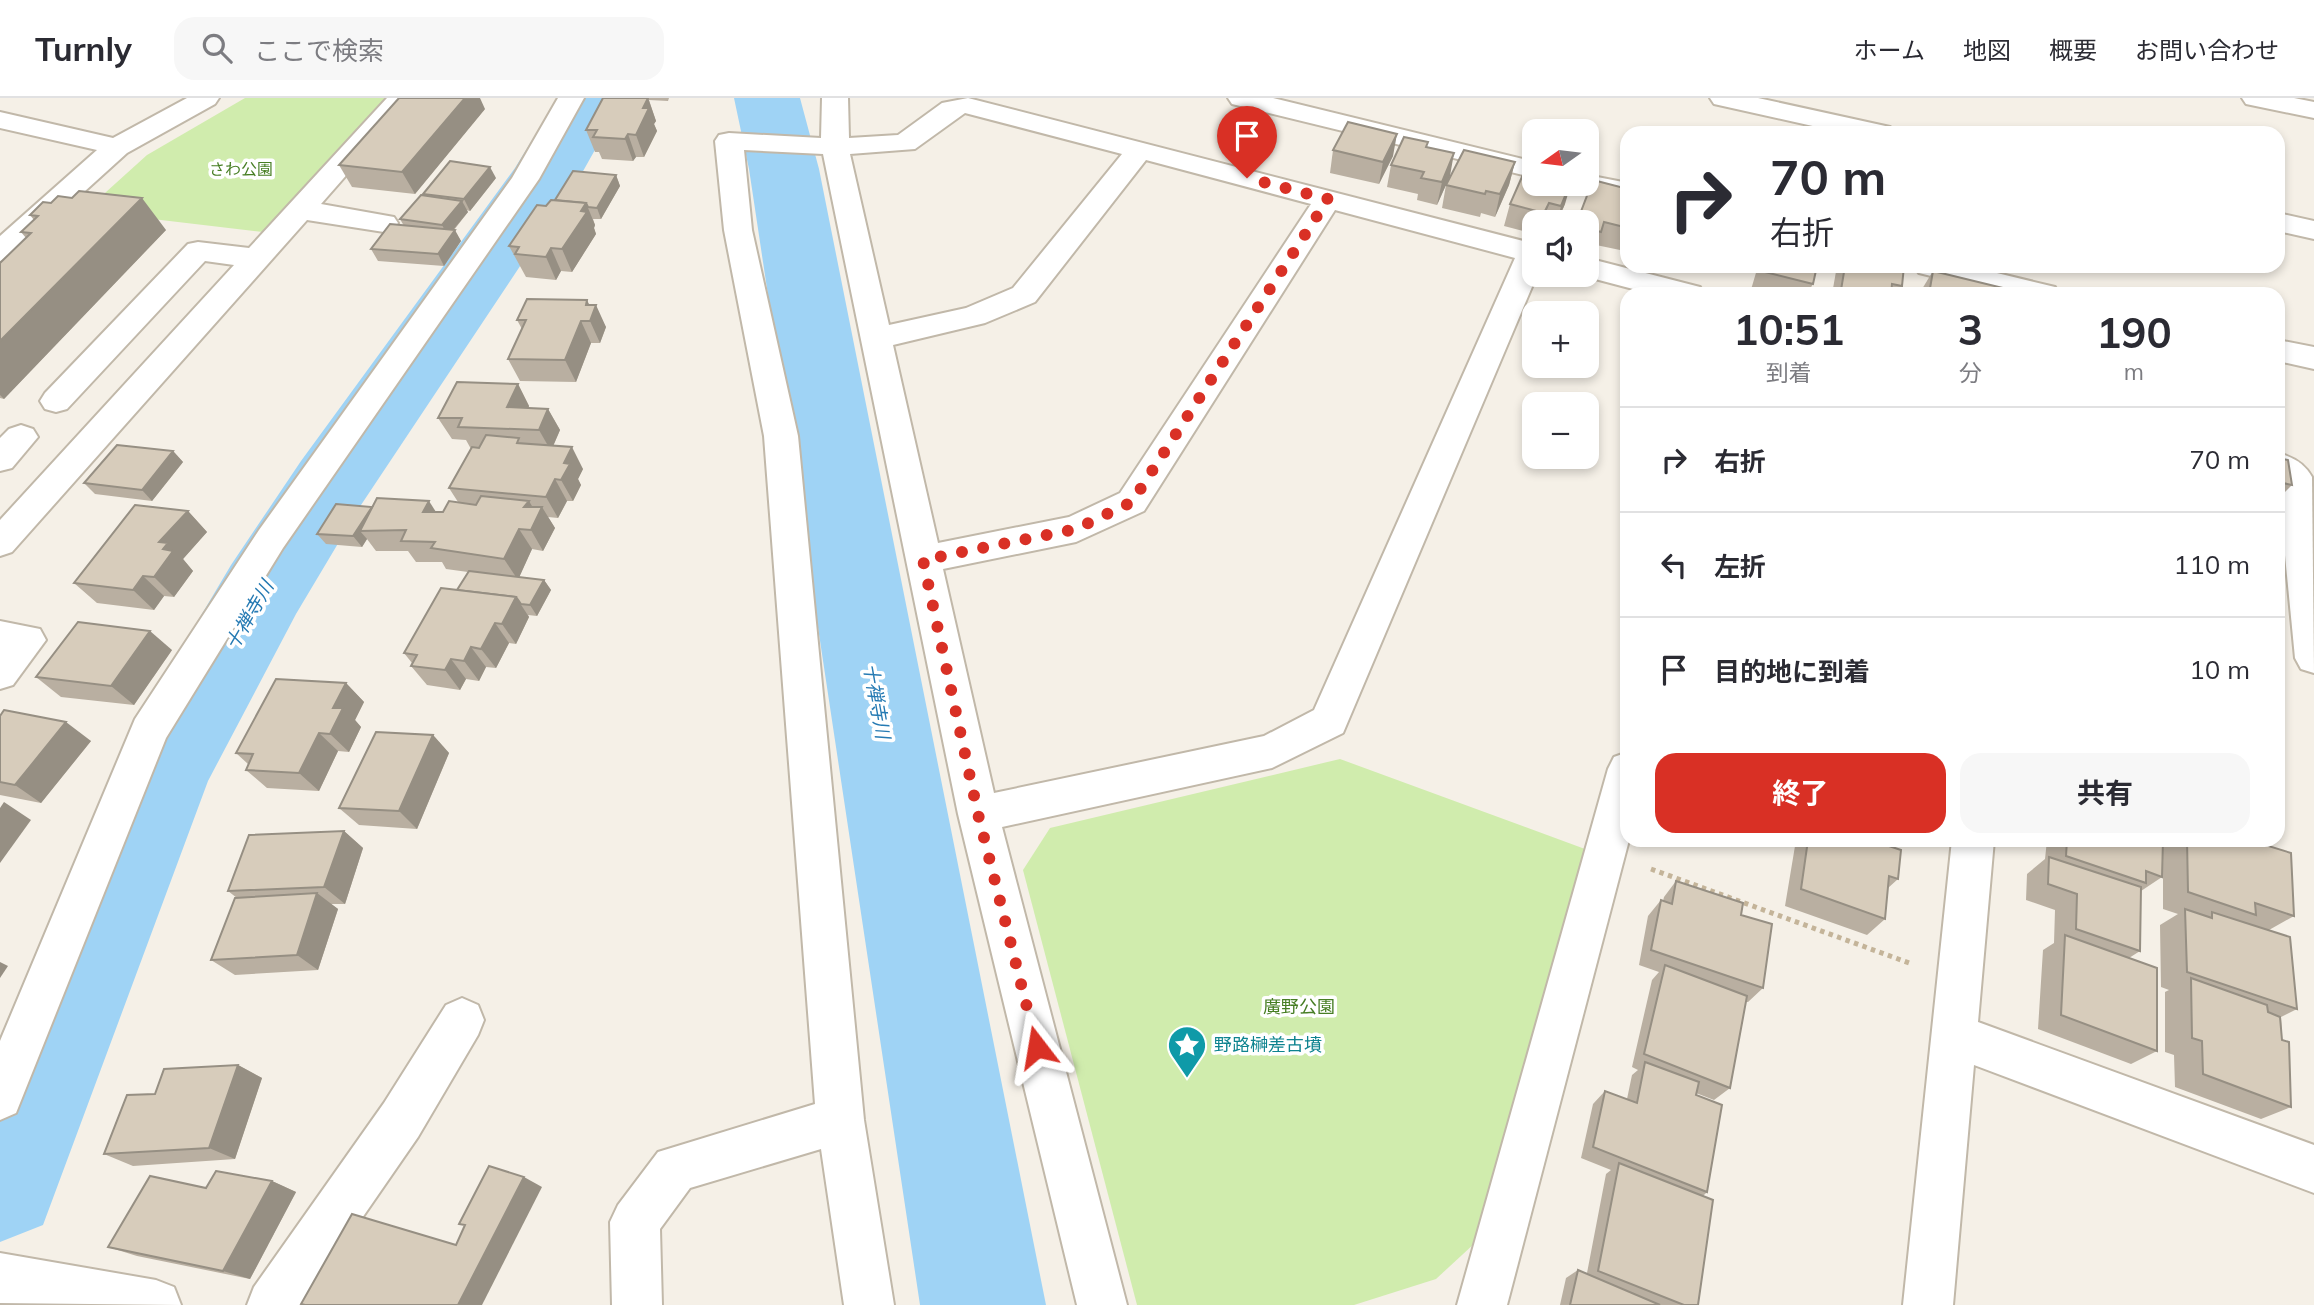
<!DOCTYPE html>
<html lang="ja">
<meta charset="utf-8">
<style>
:root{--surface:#fff;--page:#f7f7f7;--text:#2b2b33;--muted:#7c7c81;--line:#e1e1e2;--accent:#d93025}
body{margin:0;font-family:Mulish,"Noto Sans JP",sans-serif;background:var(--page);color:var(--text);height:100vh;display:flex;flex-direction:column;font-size:26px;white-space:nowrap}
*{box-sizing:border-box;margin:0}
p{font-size:23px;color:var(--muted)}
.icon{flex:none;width:38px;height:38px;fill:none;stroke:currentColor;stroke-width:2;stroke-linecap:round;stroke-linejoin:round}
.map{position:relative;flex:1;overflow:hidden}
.details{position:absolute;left:1620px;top:189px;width:665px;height:560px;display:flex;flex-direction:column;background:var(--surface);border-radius:21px;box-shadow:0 4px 10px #0003}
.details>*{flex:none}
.banner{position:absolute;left:1620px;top:28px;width:665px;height:147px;border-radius:21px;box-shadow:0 4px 10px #0003;background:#fff;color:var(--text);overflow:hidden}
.needle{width:46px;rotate:256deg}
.fabs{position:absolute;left:1522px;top:21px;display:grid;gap:14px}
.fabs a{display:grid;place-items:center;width:77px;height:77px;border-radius:14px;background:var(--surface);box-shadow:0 4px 10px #0003;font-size:35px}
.pin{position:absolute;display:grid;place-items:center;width:60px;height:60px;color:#fff;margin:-72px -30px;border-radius:50% 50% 50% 0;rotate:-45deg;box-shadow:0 0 7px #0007}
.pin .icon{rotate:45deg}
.me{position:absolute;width:77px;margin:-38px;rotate:346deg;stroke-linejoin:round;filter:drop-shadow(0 0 5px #0008)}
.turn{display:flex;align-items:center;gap:24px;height:147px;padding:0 35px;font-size:32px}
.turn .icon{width:91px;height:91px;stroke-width:2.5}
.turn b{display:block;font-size:49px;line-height:60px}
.eta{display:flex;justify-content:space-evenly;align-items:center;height:119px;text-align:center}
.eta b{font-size:42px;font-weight:700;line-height:49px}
.action{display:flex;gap:14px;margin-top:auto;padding:14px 35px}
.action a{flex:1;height:80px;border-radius:21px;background:var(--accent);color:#fff;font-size:28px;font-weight:700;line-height:80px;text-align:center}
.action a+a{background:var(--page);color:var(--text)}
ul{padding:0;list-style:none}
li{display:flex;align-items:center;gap:21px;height:105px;padding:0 35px;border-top:2px solid var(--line)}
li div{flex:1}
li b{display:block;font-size:26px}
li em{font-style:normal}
header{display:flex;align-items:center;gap:42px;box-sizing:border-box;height:98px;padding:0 35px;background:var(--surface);border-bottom:2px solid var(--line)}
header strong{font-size:33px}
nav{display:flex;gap:38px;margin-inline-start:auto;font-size:24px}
.search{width:490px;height:63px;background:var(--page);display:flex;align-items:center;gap:18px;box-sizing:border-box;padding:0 24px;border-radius:21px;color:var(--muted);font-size:26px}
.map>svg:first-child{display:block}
</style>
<header>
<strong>Turnly</strong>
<div class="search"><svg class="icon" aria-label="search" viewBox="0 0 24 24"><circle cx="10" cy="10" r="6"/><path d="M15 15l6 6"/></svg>ここで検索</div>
<nav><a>ホーム</a><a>地図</a><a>概要</a><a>お問い合わせ</a></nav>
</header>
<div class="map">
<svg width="2314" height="1207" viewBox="0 0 2314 1207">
<rect width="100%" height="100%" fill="#f5f0e7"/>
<g fill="#d0ecad">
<path d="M245,0H385L263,134L85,113L147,57Z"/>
<path d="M1340,661L1585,751L1475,1145L1436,1181L1354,1207H1137L1023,772L1050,730Z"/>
</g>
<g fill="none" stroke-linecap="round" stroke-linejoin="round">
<g fill="#9fd3f5" fill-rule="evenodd">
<path d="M558,0H624L582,75L361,407L296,516L208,683L43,1127L0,1144V939L126,644L231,467L301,363L515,70Z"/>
<path d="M734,0H800L819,71L1046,1207H920L749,71Z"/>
</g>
<g stroke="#c1b8a9" stroke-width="4">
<g id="minor">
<path d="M187,0H219L215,6L127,55L10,161L0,163V138L97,52L0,30V14L113,40Z"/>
<path d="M387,0H414L321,106L394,119L398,125L394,131L384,134L307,122L12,454L0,458V422L234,167L205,163L67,311L56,314L45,311L40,303L45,295L188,146L198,144L249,150Z"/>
<path d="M558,0H584L539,81L283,450L166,640L16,1015L0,1022V943L135,621L259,432L512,80Z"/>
<path d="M822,0H848L849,40L898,37L942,5L968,0L1535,146V177H1537L1343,635L1272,670L1002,729L1127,1207H1077L958,716L823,56L744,52L752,132L798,338L864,1022L894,1207H844L821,1051L690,1090L660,1131L662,1207H612L610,1124L618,1107L658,1054L815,1006L764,338L724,132L715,43L719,37L729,35L821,40ZM965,15L1122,56L1013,190L966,210L889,227L850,56L915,51ZM1146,62L1311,106L1120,395L1069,419L938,445L893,247L985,225L1035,204ZM1335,112L1515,160L1314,612L1264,638L994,695L943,471L1076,444L1144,413Z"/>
<path d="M1228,0H1273L1535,64V80L1232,6Z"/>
<path d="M1710,0H1758L1890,29L1893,35H1844L1714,6Z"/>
<path d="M2242,0H2294L2314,4V20L2246,6Z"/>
<path d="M1587,77L1628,85V102L1577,91L1574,86H1587Z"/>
<path d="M2278,115L2314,123V141L2278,133Z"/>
<path d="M1587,160L1700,189L1704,196H1652L1580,177H1587Z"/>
<path d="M1914,168H1968L2055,189L2059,196H2004L1919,175Z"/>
<path d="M2278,242L2314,249V271L2278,263Z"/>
<path d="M21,327L33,331L38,339L12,370L0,373V340L9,331Z"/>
<path d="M2278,355C2293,359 2305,366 2312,379L2314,575L2301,571L2295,560L2278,385Z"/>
<path d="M0,523L40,531L46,542L13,587L0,591Z"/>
<path d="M1628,654L1629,742L1507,1207H1457L1608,671L1614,659Z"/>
<path d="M1952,742H1994L1978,924L2314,1047V1095L1974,967L1953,1207H1903Z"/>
<path d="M462,900L478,907L484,922L478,937L418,1039L302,1207H247L254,1189L384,1005L446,907Z"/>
<path d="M0,1155L156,1182L174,1189L181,1207L0,1205Z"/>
</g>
</g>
<path stroke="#c4b499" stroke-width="5" stroke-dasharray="4.5 4.5" stroke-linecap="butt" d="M1651,771L1912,866"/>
<use href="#minor" fill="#fff" fill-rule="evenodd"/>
</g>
<g fill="#b9afa1">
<path d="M603,0H669L668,3L649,2L656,23L654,26L657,33L644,59H636L633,63L602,61L599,54H595L586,32Z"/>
<path d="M485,11L415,96L352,89L339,67Z"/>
<path d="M1427,49L1450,78L1437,107L1417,102L1418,96L1387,89L1391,67Z"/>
<path d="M1333,52L1393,58L1379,86L1330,75Z"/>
<path d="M1515,64L1509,87L1495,119L1481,115L1480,119L1442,110L1446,87Z"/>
<path d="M1525,72L1565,106L1557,124H1535V136L1504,128L1510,106Z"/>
<path d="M616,77L620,88L601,121H593L595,127L594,130L596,136L572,174L561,173L556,182L526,179L509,148L546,108L555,102Z"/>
<path d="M496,80L470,113L466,112L468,114L454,132L461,143L444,168L378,163L371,151L404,128L400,121L424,98L423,96Z"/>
<path d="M1628,91V141L1624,140L1620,152L1596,147L1593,156L1587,154V124Z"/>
<path d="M30,117L166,132L4,301L0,300V165L26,140L21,134L34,122Z"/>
<path d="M1758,168H1817L1813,186L1807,196H1754L1750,195Z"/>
<path d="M1837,168H1904L1902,188L1898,196H1832Z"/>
<path d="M1933,173L2006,196H1919Z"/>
<path d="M587,202L589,207L606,229L600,245H591L576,284L520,283L508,261L522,231L517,222Z"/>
<path d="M518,286L529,308V310L548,311L560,332L553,348L583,371L578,381L581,387L573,403H567L558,420L548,419L555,430L543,453L532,451L519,479L544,482L551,492L537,518L528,517L529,519L516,546L509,545L496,570L486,569L479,583L466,581L460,592L427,587L411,568L412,565L404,555L457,492L468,474L446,471L442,464H416L408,453H376L367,441L362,449L326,446L317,436L372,410L443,414L458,404L449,390L471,351L466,342L452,341L438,320Z"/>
<path d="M173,353L183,364L152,403L95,396L84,385Z"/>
<path d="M2278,360L2292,387L2278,401Z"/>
<path d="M188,413L207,434L183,461L193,473L174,499L164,498L154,512L97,505L74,485Z"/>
<path d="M172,552L134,607L61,599L36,579Z"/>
<path d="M346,585L364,604L355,622L361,629L349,654L338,653L319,693L267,690L246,672L248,666L236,655Z"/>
<path d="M0,618L91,643L41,705L0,697Z"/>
<path d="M433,637L449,655L417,731L359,727L339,710Z"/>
<path d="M344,733L363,750L345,806H331L338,811L318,872L235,877L211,862L237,800L228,793Z"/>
<path d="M1796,742H1898L1891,749L1898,781L1888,790L1885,821L1867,837L1785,808Z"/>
<path d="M2047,742H2249L2294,818L2269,832L2297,911L2281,919L2282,942L2291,1009L2261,1021L2175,989L2174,957L2165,954V894L2169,892L2161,889L2160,827L2178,816L2163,811V751L2162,779L2141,793L2140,853L2129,860L2157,953L2131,966L2038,931L2043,852L2054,845L2055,812L2026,802L2027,776L2045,761Z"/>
<path d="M1676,783L1741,817L1763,890L1748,904H1745L1730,990L1714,1002L1696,995L1707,1094L1703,1098L1698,1207H1560L1566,1180L1578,1172L1587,1175L1606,1076L1611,1072L1581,1060L1593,1006L1605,993L1627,1001L1632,977L1638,972L1632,969L1652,882L1659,874L1639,867L1648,818L1661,802L1663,803L1664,799Z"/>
<path d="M238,967L262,980L235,1061L133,1068L104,1056L155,996Z"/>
<path d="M272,1083L296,1094L250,1181L137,1158L108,1149L206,1090Z"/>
</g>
<g fill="#968f83">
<path d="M465,0H480L485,11L415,96L402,74Z"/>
<path d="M636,0H648L656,23L654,26L657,33L644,59L636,37Z"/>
<path d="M628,36L636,59L633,63L625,41Z"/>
<path d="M1397,36L1393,58L1379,86L1383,64Z"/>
<path d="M1454,55L1450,78L1437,107L1442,84Z"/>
<path d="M1515,64L1509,87L1495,119L1500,96Z"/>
<path d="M490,69L496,80L470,113L464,101Z"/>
<path d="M616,77L620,88L601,121L597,110Z"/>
<path d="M1571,86L1565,106L1557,124L1561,108Z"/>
<path d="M142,100L166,132L4,301L0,297V243Z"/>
<path d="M462,103L468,114L448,138L442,127Z"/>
<path d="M586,105L595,127L594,130L596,136L572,174L562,151Z"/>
<path d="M1549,105L1543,124H1542L1544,115Z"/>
<path d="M455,132L461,143L444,168L438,156Z"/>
<path d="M551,150L561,173L556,182L546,159Z"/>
<path d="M587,202L593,215L596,207L606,229L600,245L590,223L586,207Z"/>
<path d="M581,223L591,245L576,284L565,262Z"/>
<path d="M518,286L529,308L519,331L507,309Z"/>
<path d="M548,311L560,332L551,353L539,332Z"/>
<path d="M572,349L583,371L578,381L581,387L573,403L561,382L564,365Z"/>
<path d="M173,353L183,364L152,403L142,392Z"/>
<path d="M555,381L567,403L558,420L546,399Z"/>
<path d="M429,403L443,425L423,414Z"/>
<path d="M529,403L538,418L542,409L555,430L543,453L531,432L524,409Z"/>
<path d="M372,409L380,420L360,433L367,441L362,449L353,438Z"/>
<path d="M188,413L207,434L183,461L193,473L174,499L154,479L159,444Z"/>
<path d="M519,431L532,451L518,482L504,461Z"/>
<path d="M143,478L164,498L154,512L133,492Z"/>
<path d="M544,482L551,492L537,518L530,507Z"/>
<path d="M516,499L529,519L516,546L502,526Z"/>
<path d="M495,525L509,545L496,570L481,551Z"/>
<path d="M150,533L172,552L134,607L111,588Z"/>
<path d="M471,549L486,569L479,583L464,563Z"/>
<path d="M451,561L466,581L460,592L445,572Z"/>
<path d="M346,585L364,604L355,622L361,629L349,654L330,636L333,610Z"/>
<path d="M66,624L91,643L41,705L15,687Z"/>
<path d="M319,635L338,653L319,693L299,675Z"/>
<path d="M433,637L449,655L417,731L399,713Z"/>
<path d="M4,704L31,722L0,765V710Z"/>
<path d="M344,733L363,750L345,806L324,789Z"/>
<path d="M317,795L338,811L318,872L297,857Z"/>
<path d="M0,864L8,868L0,880Z"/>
<path d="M238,967L262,980L235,1061L209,1050Z"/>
<path d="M524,1079L542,1089L482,1207H458Z"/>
<path d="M272,1083L296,1094L250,1181L223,1173Z"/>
</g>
<g fill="#d7ccbb" stroke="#968f83" stroke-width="2">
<path d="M399,0H465L402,74L339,67Z"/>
<path d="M603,0H648L643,10H649L636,37L628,36L625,41L593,39L597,32H586Z"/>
<path d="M1348,24L1397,36L1383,64L1333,52Z"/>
<path d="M1404,39L1428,44L1426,49L1454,55L1442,84L1421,80L1424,74L1391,67Z"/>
<path d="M1464,52L1515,64L1500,96L1486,93L1485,96L1446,87Z"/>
<path d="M450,63L490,69L464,101L423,96Z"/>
<path d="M1525,72L1535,74V86H1570L1561,108L1549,105L1544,115L1510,106Z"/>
<path d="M573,73L616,77L597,110L588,109L586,105L555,102Z"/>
<path d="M1593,82L1628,91V130L1604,124L1601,134L1587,130V124H1577Z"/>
<path d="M79,93L142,100L0,243V165L31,135L21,134L38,118L30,117L43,104L51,105L58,98L72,100Z"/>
<path d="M421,97L462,103L442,127L400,121Z"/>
<path d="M551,102L586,105L581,113L587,114L562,151L551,150L546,159L515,156L519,149L509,148L537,107L546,108Z"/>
<path d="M390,126L455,132L438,156L371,151Z"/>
<path d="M1762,168H1817L1813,186L1761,173Z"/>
<path d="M1845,168H1904L1902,188L1892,186L1891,196H1859L1841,192Z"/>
<path d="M1933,173L2007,191L2006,196H1929Z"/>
<path d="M527,201L587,202L586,207H596L590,223H581L565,262L508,261L526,222H517Z"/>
<path d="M457,284L518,286L507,309L548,311L539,332L458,329L462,320H438Z"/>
<path d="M486,337L519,340L517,345L572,349L564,365L570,366L561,382L555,381L546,399L449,390L472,349L479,350Z"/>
<path d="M117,347L173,353L142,392L84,385Z"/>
<path d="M2278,360L2288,362L2292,387L2278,384Z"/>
<path d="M481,398L529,403L524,409H542L531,432L519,431L504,461L431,450L435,444L401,443L406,432L360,433L377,400L429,403L423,414H443L449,403L476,407Z"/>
<path d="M336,406L372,409L353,438L317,436Z"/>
<path d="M135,407L188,413L159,444L168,445L163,451L173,453L154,479L143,478L133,492L74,485Z"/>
<path d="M469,473L544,482L530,507L521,506L516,499L457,492Z"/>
<path d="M441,490L516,499L502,526L495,525L481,551L471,549L464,563L451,561L445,572L411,568L417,557L404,555Z"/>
<path d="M78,524L150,533L111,588L36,579Z"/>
<path d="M276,581L346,585L333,610H343L330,636L319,635L299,675L246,672L253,656L236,655Z"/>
<path d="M4,612L66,624L15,687L0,684V618Z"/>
<path d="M376,634L433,637L399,713L339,710Z"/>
<path d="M344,733L324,789L228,793L249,737Z"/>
<path d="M1808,742H1877V744L1901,752L1898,781L1889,778L1885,821L1801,791Z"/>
<path d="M2067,742H2163L2162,779L2146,773V785L2066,758Z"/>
<path d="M2187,742H2249L2291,755L2294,818L2255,805L2256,817L2188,794Z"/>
<path d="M2049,759L2141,789L2140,853L2076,831L2077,796L2048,786Z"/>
<path d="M1676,783L1743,805L1741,817L1772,826L1763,890L1651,852L1661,802L1672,806Z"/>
<path d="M317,795L297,857L211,862L235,800Z"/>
<path d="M2185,811L2212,820V814L2290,839L2297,911L2187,874Z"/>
<path d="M2065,837L2157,870V953L2061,917Z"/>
<path d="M1665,867L1747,898L1730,990L1644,956Z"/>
<path d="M2191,880L2267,907L2268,914L2280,919L2282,942L2289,944L2291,1009L2203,976L2202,943L2192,940Z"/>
<path d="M1645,964L1699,984L1696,997L1722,1007L1707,1094L1593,1049L1605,993L1637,1005Z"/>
<path d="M238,967L209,1050L104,1056L127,997L155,996L164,971Z"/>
<path d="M1619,1065L1713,1102L1698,1207H1684L1598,1173Z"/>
<path d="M489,1068L524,1079L458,1207H305L301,1206L352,1116L456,1147L465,1127L459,1126Z"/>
<path d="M216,1073L272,1083L223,1173L108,1149L150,1078L206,1090Z"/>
<path d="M1578,1172L1660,1207H1570Z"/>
</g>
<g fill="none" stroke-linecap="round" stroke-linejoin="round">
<path stroke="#d93025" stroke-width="12" stroke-dasharray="0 21.6" d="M1037,949L978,716L923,462L1076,431L1132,404L1328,101L1247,80"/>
</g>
<defs>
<g id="sight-pin" transform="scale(2.0125)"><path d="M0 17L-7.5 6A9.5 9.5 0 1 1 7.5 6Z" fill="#0f9aa8" stroke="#fff"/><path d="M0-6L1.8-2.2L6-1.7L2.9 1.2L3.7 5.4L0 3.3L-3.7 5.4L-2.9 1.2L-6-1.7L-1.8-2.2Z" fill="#fff"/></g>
</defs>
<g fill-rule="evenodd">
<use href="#sight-pin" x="1187" y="947"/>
</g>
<g text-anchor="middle" stroke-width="7" stroke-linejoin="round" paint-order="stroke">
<g font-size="16" fill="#477e24" stroke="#fff">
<text x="241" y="77">さわ公園</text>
</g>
<g font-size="18" fill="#477e24" stroke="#fff">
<text x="1299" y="915">廣野公園</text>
</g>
<g font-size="18" fill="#0d838f" stroke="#fff" text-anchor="start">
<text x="1214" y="953">野路榊差古墳</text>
</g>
<g font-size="19" font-style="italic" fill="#257ab3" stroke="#fff">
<text transform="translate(249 517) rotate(-60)" y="7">十禅寺川</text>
<text transform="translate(877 603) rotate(80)" y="7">十禅寺川</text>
</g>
</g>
</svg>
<div class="fabs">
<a><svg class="needle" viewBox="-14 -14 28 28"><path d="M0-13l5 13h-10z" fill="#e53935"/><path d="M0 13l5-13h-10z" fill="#7c7c81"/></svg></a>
<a><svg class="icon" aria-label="sound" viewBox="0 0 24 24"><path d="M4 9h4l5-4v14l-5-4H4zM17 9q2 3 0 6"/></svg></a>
<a>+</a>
<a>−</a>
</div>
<div class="pin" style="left:1247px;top:80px;background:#d93025"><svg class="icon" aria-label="arrive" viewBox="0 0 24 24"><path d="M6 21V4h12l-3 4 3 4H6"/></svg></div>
<svg class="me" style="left:1037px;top:949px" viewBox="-20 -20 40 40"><path d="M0-17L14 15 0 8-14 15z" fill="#d93025" stroke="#fff" stroke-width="4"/></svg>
<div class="banner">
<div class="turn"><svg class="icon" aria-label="right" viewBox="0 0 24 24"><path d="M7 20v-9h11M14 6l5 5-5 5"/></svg><div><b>70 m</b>右折</div></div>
</div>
<section class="details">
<div class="eta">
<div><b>10:51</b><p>到着</p></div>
<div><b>3</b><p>分</p></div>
<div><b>190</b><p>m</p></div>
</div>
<ul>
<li><svg class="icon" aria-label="right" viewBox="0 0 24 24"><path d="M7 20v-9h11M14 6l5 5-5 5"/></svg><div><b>右折</b></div><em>70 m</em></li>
<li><svg class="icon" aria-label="left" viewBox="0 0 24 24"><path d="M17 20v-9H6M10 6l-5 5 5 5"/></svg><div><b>左折</b></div><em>110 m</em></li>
<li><svg class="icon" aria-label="arrive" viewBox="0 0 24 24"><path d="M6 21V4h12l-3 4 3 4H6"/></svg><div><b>目的地に到着</b></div><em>10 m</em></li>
</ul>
<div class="action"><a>終了</a><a>共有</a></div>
</section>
</div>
